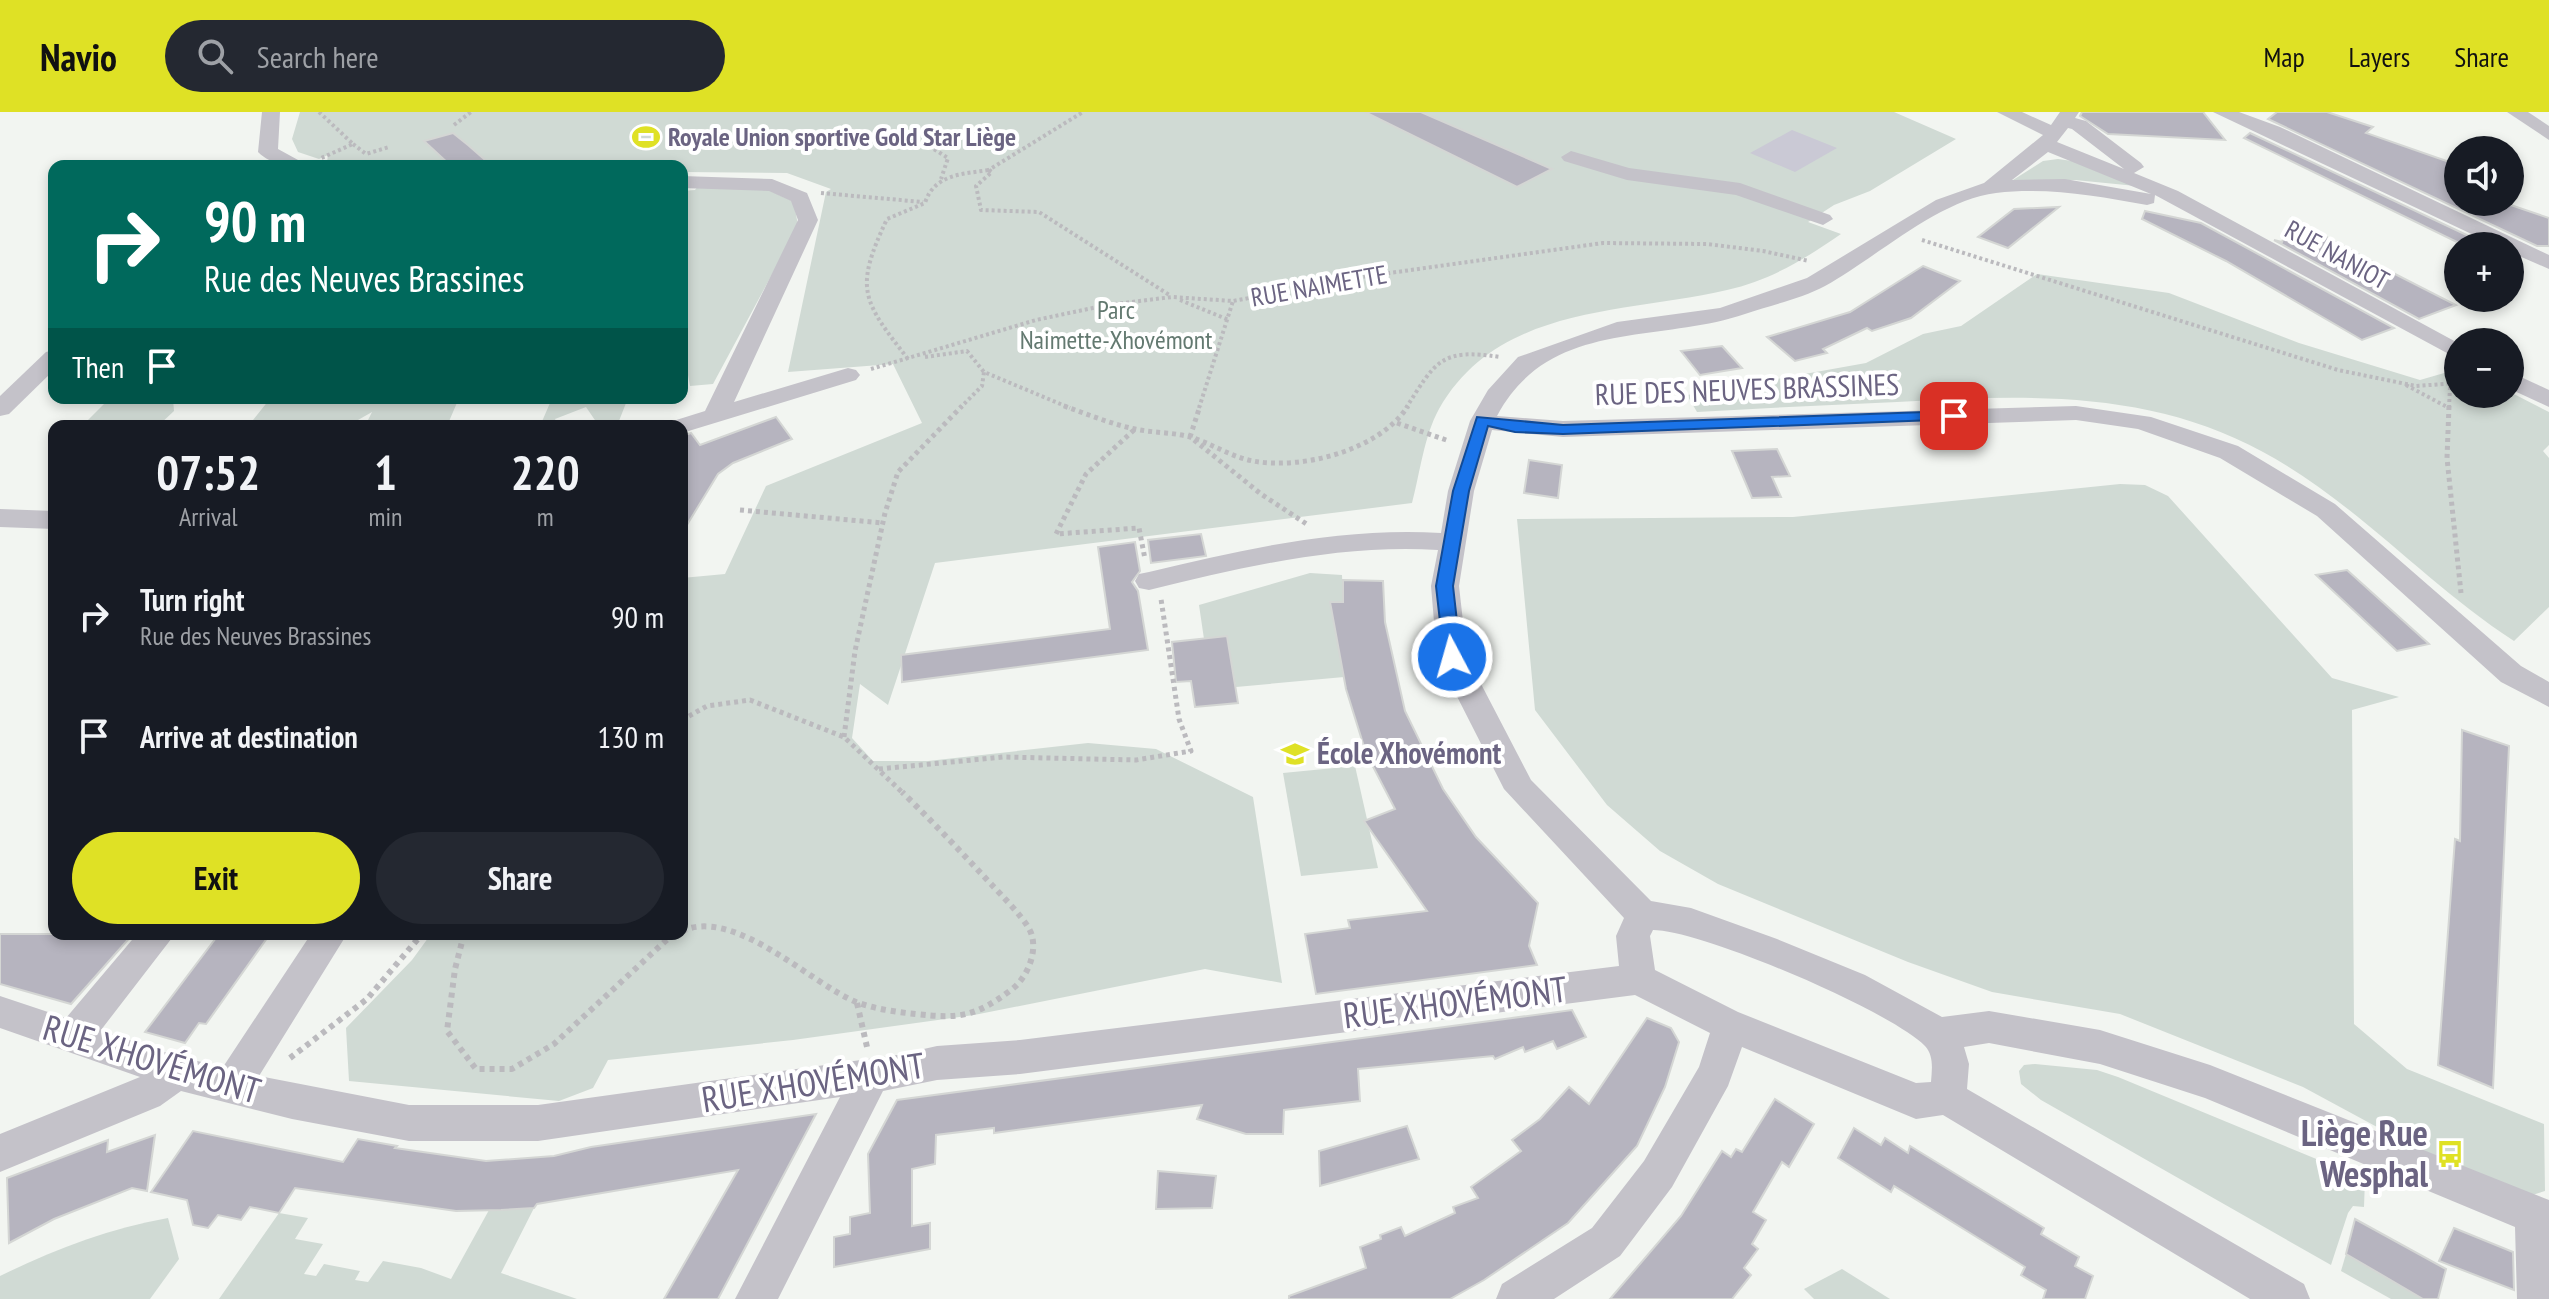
<!DOCTYPE html>
<meta charset="utf-8">
<style>
:root{--surface:#171b24;--page:#242831;--text:#f1f3f6;--muted:#9ea1a6;--accent:#dfe125}
body{margin:0;font-family:"PT Sans Narrow",sans-serif;background:var(--page);color:var(--text);height:100vh;display:flex;flex-direction:column;font-size:30px;white-space:nowrap}
*{box-sizing:border-box;margin:0}
p{font-size:26px;color:var(--muted)}
.icon{flex:none;width:44px;height:44px;fill:none;stroke:currentColor;stroke-width:2;stroke-linecap:round;stroke-linejoin:round}
.map{position:relative;flex:1;overflow:hidden}
.panel{position:absolute;left:48px;top:308px;width:640px;height:520px;display:flex;flex-direction:column;background:var(--surface);border-radius:16px;box-shadow:0 4px 12px #0003}
.panel>*{flex:none}
.top-card{position:absolute;left:48px;top:48px;width:640px;height:244px;border-radius:16px;box-shadow:0 4px 12px #0003;background:#00695c;color:#fff;overflow:hidden}
.fabs{position:absolute;left:2444px;top:24px;display:grid;gap:16px}
.fabs a{display:grid;place-items:center;width:80px;height:80px;border-radius:50%;background:var(--surface);box-shadow:0 4px 12px #0003;font-size:40px}
.pin{position:absolute;display:grid;place-items:center;width:68px;height:68px;color:#fff;margin:-34px;border-radius:16px;box-shadow:0 4px 12px #0006}
.me{position:absolute;width:88px;margin:-44px;rotate:354deg;stroke-linejoin:round;filter:drop-shadow(0 0 6px #0008)}
.turn{display:flex;align-items:center;gap:28px;height:168px;padding:0 24px;font-size:36px}
.turn .icon{width:104px;height:104px;stroke-width:2.5}
.turn b{display:block;font-size:56px;line-height:68px}
.then{display:flex;align-items:center;height:76px;padding:0 24px;background:#0003;gap:16px;font-size:30px}
.eta{display:flex;justify-content:space-evenly;align-items:center;height:136px;text-align:center}
.eta b{font-size:48px;font-weight:800;line-height:56px}
.action{display:flex;gap:16px;margin-top:auto;padding:16px 24px}
.action a{flex:1;height:92px;border-radius:48px;background:var(--accent);color:#111;font-size:32px;font-weight:800;line-height:92px;text-align:center}
.action a+a{background:var(--page);color:var(--text)}
ul{padding:0;list-style:none}
li{display:flex;align-items:center;gap:24px;height:120px;padding:0 24px}
li div{flex:1}
li b{display:block;font-size:30px}
li em{font-style:normal}
header{display:flex;align-items:center;gap:48px;box-sizing:border-box;height:112px;padding:0 40px;background:var(--accent);color:#111}
header strong{font-size:38px}
nav{display:flex;gap:44px;margin-inline-start:auto;font-size:28px}
.search{width:560px;height:72px;background:var(--page);display:flex;align-items:center;gap:20px;box-sizing:border-box;padding:0 28px;border-radius:44px;color:var(--muted);font-size:30px}
.map>svg:first-child{display:block}
</style>
<header>
<strong>Navio</strong>
<div class="search"><svg class="icon" aria-label="search" viewBox="0 0 24 24"><circle cx="10" cy="10" r="6"/><path d="M15 15l6 6"/></svg>Search here</div>
<nav><a>Map</a><a>Layers</a><a>Share</a></nav>
</header>
<div class="map">
<svg width="2549" height="1187" viewBox="0 0 2549 1187">
<rect width="100%" height="100%" fill="#f2f5f1"/>
<g fill="#d0dad4">
<path d="M300,0H1894L1956,27L1870,79L1834,93L1808,110L1841,122C1805,147 1771,168 1727,178C1625,202 1499,192 1439,297C1424,324 1420,361 1412,391L935,451L888,593L860,572L852,626L873,649H928L1088,631L1156,637L1253,685L1282,871L1205,857L974,903L793,928L608,948L593,976L559,989L349,969L346,916L412,848L431,822H682V466L725,462L766,374L922,311L893,252L788,260L826,80L831,77L787,61L682,60V54H341L327,50L328,43L319,47L298,40L292,27Z"/>
<path d="M2058,47L2072,49L2136,74L2075,68H2013L2043,49Z"/>
<path d="M698,74L766,77L794,90L798,114L713,272L690,274L686,252L682,253V79L695,78Z"/>
<path d="M2037,162L2169,181L2299,231L2420,268L2458,257V282L2510,280L2549,300V333L2543,339L2549,346V495L2514,529C2426,472 2356,390 2263,340C2148,277 2023,283 1897,290C1830,293 1764,296 1697,300L1687,283L1866,251L1923,222L1961,214Z"/>
<path d="M110,286H459L447,314H365L372,300L351,312L253,308L269,288L173,287L174,299L158,314H82Z"/>
<path d="M548,286H628L617,314H599L586,295L555,307L559,314H540L550,291L547,290Z"/>
<path d="M2120,372L2145,373L2168,384L2332,566L2399,585L2352,598L2354,912L2407,957L2544,1012L2545,1079L2529,1084L2414,1035L2303,975L2120,902L1992,880L1908,850L1718,772L1660,739L1607,693L1535,598L1517,407L1793,405Z"/>
<path d="M1310,461L1342,463L1343,490H1332V506L1343,507L1344,565L1236,575L1227,525L1204,527L1199,493Z"/>
<path d="M1355,654L1378,756L1301,764L1283,661Z"/>
<path d="M2035,952L2097,958L2118,965L2365,1067L2364,1095L2353,1094L2348,1101L2331,1153L2041,988L2021,972L2019,959L2024,953Z"/>
<path d="M534,1096L501,1161L577,1187H219L279,1101L308,1106L295,1127L323,1132L304,1162L316,1164L324,1152L360,1159L355,1168L368,1170L383,1149L421,1156L451,1167L489,1098Z"/>
<path d="M168,1106L179,1147L150,1187H0V1164C55,1137 108,1117 168,1106Z"/>
<path d="M2346,1142L2423,1187H2391L2341,1159Z"/>
<path d="M1842,1157L1890,1187H1814L1804,1177Z"/>
</g>
<path fill="#cac9d5" d="M1792,18L1837,36L1795,60L1750,41Z"/>
<g fill="#b6b4bf" stroke="#d4d6d4" stroke-width="2">
<path d="M1365,0H1421L1552,57L1517,75Z"/>
<path d="M2082,0H2203L2225,28L2108,22L2080,4Z"/>
<path d="M2277,0H2327L2373,15L2366,21L2458,53V90H2502L2549,106V134H2537L2268,7Z"/>
<path d="M453,21L468,33L492,54H451L424,29Z"/>
<path d="M2250,21L2490,134H2465L2244,26Z"/>
<path d="M2059,95L2008,136L1978,125L2014,97Z"/>
<path d="M2145,99L2201,111L2394,216L2362,228L2226,149L2142,107Z"/>
<path d="M2291,106L2395,162L2456,193L2419,207L2274,128L2282,130Z"/>
<path d="M1923,154L1960,169L1911,206L1872,219L1867,216L1823,237L1827,241L1795,249L1767,225L1850,200Z"/>
<path d="M1722,234L1742,256L1700,263L1681,239Z"/>
<path d="M776,305L792,327L733,351L718,362L682,421V324L691,321L700,333Z"/>
<path d="M1777,337L1790,364L1772,365L1781,385L1752,386L1732,339Z"/>
<path d="M1529,348L1562,353L1558,386L1524,381Z"/>
<path d="M1201,422L1206,444L1151,451L1148,428Z"/>
<path d="M1135,430L1140,459L1132,470L1138,479L1148,538L902,570L901,543L1110,517L1098,435Z"/>
<path d="M2347,458L2429,532L2397,539L2316,463Z"/>
<path d="M1343,468L1383,469L1385,510L1405,599L1443,677L1476,725L1538,791L1529,834L1537,853L1316,882L1305,822L1350,816L1348,808L1427,799L1364,709L1395,697L1366,641L1346,577L1330,490H1343Z"/>
<path d="M1227,524L1238,591L1195,595L1191,569L1176,570L1172,530Z"/>
<path d="M2462,618L2509,634L2493,976L2438,953L2455,727L2460,729Z"/>
<path d="M0,822H133L71,892L0,872Z"/>
<path d="M219,822H270L206,912L199,911L185,931L145,920Z"/>
<path d="M1572,898L1586,925L1557,937L1553,929L1525,940L1523,935L1495,947L1493,944L1358,957L1360,989L1284,998L1283,1022H1246L1197,1007L1202,993L994,1021V1016L936,1023L935,1052L912,1057V1114L930,1111V1137L834,1155V1125L850,1122V1105L870,1101L868,1042L897,988Z"/>
<path d="M1647,906L1671,916L1679,930L1665,975L1637,1034L1568,1111L1484,1168L1450,1187H1289V1184L1366,1156L1360,1135L1381,1127L1380,1123L1401,1115L1405,1124L1455,1101L1453,1095L1478,1086L1471,1075L1521,1039L1512,1028L1540,1007L1569,975L1589,992Z"/>
<path d="M1775,987L1814,1012L1789,1055L1782,1050L1753,1100L1766,1108L1752,1132L1758,1137L1744,1156L1751,1163L1732,1187H1610L1681,1104L1722,1039L1731,1045L1736,1037L1742,1040Z"/>
<path d="M816,1002L718,1187H664L738,1058L537,1092L534,1096L501,1098L456,1099L295,1076L279,1101L250,1095L241,1108L218,1103L208,1116L193,1113L187,1088L151,1080L193,1019L343,1050L358,1027L397,1034L395,1036L486,1049L554,1044L591,1035Z"/>
<path d="M1407,1014L1419,1047L1320,1074L1319,1039Z"/>
<path d="M1854,1016L1881,1033L1885,1026L1908,1041L1910,1034L2044,1116L2041,1122L2079,1145L2075,1154L2093,1164L2085,1187H2043L2046,1178L2021,1163L2025,1155L1894,1074L1891,1080L1838,1046Z"/>
<path d="M155,1023L147,1079L132,1076L54,1107L9,1131L7,1066L108,1028L107,1040Z"/>
<path d="M1158,1059L1216,1064L1212,1096L1156,1097Z"/>
<path d="M2355,1107L2446,1157L2438,1187H2423L2346,1142Z"/>
<path d="M2454,1116L2513,1140L2514,1178L2439,1149Z"/>
</g>
<g fill="none" stroke-linecap="round" stroke-linejoin="round">
<g stroke="#bbbabe" stroke-width="4" stroke-dasharray="3 3" stroke-linecap="butt">
<path d="M319,0L353,32L319,47"/>
<path d="M454,13L471,0"/>
<path d="M353,32L366,42L389,35"/>
<path d="M929,34L948,46L941,67"/>
<path d="M989,58L992,60L976,74L981,98L1039,100L1171,184"/>
<path d="M987,59L1083,0"/>
<path d="M821,81L923,90"/>
<path d="M1922,128L2338,258L2416,274L2458,271"/>
<path d="M1180,188L1229,208"/>
<path d="M925,245L967,239L984,260L1070,296"/>
<path d="M908,247C862,188 854,177 887,107L925,91C934,62 963,62 989,58"/>
<path d="M871,257L1036,208L1107,193L1172,185L1233,189L1361,165L1603,131L1707,132L1763,139L1809,149"/>
<path d="M2406,273L2447,295"/>
<path d="M960,296L982,274L984,260"/>
<path d="M1199,296L1233,189"/>
<path d="M1406,296C1436,249 1441,236 1500,245"/>
<path d="M2449,296L2450,275"/>
</g>
<g stroke="#bbbabe" stroke-width="5" stroke-dasharray="4 4" stroke-linecap="butt">
<path d="M1064,294C1087,302 1111,312 1135,317C1153,321 1172,320 1190,325C1211,331 1231,345 1253,349C1303,358 1380,338 1408,294"/>
<path d="M2449,294L2447,346L2461,481"/>
<path d="M1397,311L1449,329"/>
<path d="M1134,318L1086,362L1056,422L1139,416L1145,447"/>
<path d="M1190,325L1200,294"/>
<path d="M1194,328L1261,382L1308,413"/>
<path d="M740,398L883,411"/>
<path d="M682,608L707,594L750,588L844,625L904,682"/>
<path d="M844,625L855,539L885,401L898,360L962,294"/>
<path d="M879,657L1003,645L1136,648L1191,639L1179,607L1161,487"/>
</g>
<g stroke="#bbbabe" stroke-width="6" stroke-dasharray="5 5" stroke-linecap="butt">
<path d="M682,819C735,795 810,871 856,890C875,897 896,900 916,902C959,907 975,905 1011,878C1026,867 1037,843 1032,824C1029,810 1001,783 991,772C962,741 933,710 902,680"/>
<path d="M464,822L455,857L447,919L476,957H512L554,932L673,822"/>
<path d="M857,891L867,935"/>
<path d="M290,946L367,887L422,822"/>
</g>
<g fill="#c4c2c9" fill-rule="evenodd">
<path d="M262,0H280L278,37L309,54C290,54 272,54 258,40Z"/>
<path d="M1997,0H2022L2051,13L2060,0H2079L2075,6L2086,9L2141,51L2144,55L2134,61L2178,79L2458,231V247L2155,83L2154,91L2147,93C2097,84 2047,75 1996,81C1938,88 1876,146 1825,174C1801,187 1771,193 1745,202C1657,232 1549,206 1497,304L1563,309L2076,294L2151,305L2238,334L2335,392L2521,554L2549,570V595L2501,570L2317,404L2220,346L2138,317L2076,308L1563,325L1492,318L1474,379L1459,474L1467,545L1531,668L1651,789L1691,796L1777,827L1865,863L1942,905L1989,899L2100,918L2210,953L2549,1088V1187H2517L2515,1115L2205,986L2100,952L1989,931L1964,935L1969,952L1967,977L2304,1172L2310,1187H2250L1943,1003L1916,1007L1742,935L1728,974L1672,1075L1620,1144L1554,1187H1496L1502,1172L1592,1116L1644,1049L1699,955L1710,921L1635,883L1020,962L937,968L883,979L778,1187H735L840,985L538,1029H409L292,1007L181,979L160,994L0,1060V1022L140,965L0,916V884L66,906L137,822H175L101,918L176,944L223,955L311,822H347L259,964L409,993H538L897,943L937,934L1020,928L1619,854L1616,824L1624,806L1504,677L1437,545L1431,474L1438,438C1339,432 1244,455 1149,478L1139,476L1135,469L1139,462L1149,460C1245,437 1341,415 1441,421L1448,379L1470,309L1488,278L1518,245L1617,210L1720,196L1807,166L1936,88L1984,71L2043,23ZM2068,16L2072,17L2124,57L2057,30ZM2048,40L2151,82L2065,67L2012,68ZM1653,818C1701,818 1891,899 1925,934C1934,944 1932,957 1931,970L1916,971L1738,900L1655,858L1650,824Z"/>
<path d="M2213,0H2239L2280,15L2549,143V157L2510,140V134H2497Z"/>
<path d="M2507,0H2528L2549,14V28Z"/>
<path d="M1571,39L1629,56L1740,71L1830,103L1833,107L1823,113L1736,83L1627,68L1564,49L1561,45Z"/>
<path d="M682,64L772,67L807,81L818,108L734,290L848,256L856,258L860,263L856,268L682,321V314H670L673,309L705,299L798,108L791,89L769,79L682,76Z"/>
<path d="M54,238V258L9,302L0,304V284L46,240Z"/>
<path d="M2510,260L2549,278V295L2510,277Z"/>
<path d="M0,397L54,399V417L0,415Z"/>
</g>
</g>
<path fill="#1a73e8" stroke="#114b97" stroke-width="2" d="M1954,299L1960,300V307L1563,322L1515,320L1488,314L1469,379L1453,474L1461,545L1452,552L1444,545L1436,474L1453,379L1477,305L1563,313Z"/>
<defs>
<g id="stadium-bare" transform="scale(2.16)"><path d="M0-5a6.5 5 0 1 0 0 10a6.5 5 0 1 0 0-10ZM-3.5-1.8h7v3.6h-7Z" fill="#dfe125" stroke="#fff" stroke-width="2.5" paint-order="stroke"/></g>
<g id="school-bare" transform="scale(2.16)"><path d="M0-5L7-2L0 1L-7-2ZM-4 1L0 2.5L4 1V4Q0 6-4 4Z" fill="#dfe125" stroke="#fff" stroke-width="2.5" paint-order="stroke"/></g>
<g id="bus-bare" transform="scale(2.16)"><path d="M-5-6H5V4H4V6H2V4H-2V6H-4V4H-5ZM-3.5-4V0h7V-4ZM-3.5 1.2v1.5H-2V1.2ZM2 1.2v1.5H3.5V1.2Z" fill="#dfe125" stroke="#fff" stroke-width="2.5" paint-order="stroke"/></g>
</defs>
<g fill-rule="evenodd">
<use href="#stadium-bare" x="646" y="25"/>
<use href="#school-bare" x="1295" y="642"/>
<use href="#bus-bare" x="2450" y="1042"/>
</g>
<g text-anchor="middle" stroke-width="8" stroke-linejoin="round" paint-order="stroke">
<g font-size="26" font-weight="bold" fill="#6b6482" stroke="#fff" text-anchor="start">
<text x="668" y="34">Royale Union sportive Gold Star Liège</text>
</g>
<g font-size="26" fill="#6b6482" stroke="#fff">
<text transform="translate(2337 143) rotate(29)" y="9">RUE NANIOT</text>
<text transform="translate(1319 174) rotate(-10)" y="9">RUE NAIMETTE</text>
</g>
<g font-size="26" fill="#637970" stroke="#fff">
<text x="1116" y="207">Parc<tspan x="1116" dy="30">Naimette-Xhovémont</tspan></text>
</g>
<g font-size="30" fill="#6b6482" stroke="#fff">
<text transform="translate(1747 278) rotate(-2)" y="10">RUE DES NEUVES BRASSINES</text>
</g>
<g font-size="30" font-weight="bold" fill="#6b6482" stroke="#fff" text-anchor="start">
<text x="1317" y="652">École Xhovémont</text>
</g>
<g font-size="36" fill="#6b6482" stroke="#fff">
<text transform="translate(1455 890) rotate(-7)" y="13">RUE XHOVÉMONT</text>
<text transform="translate(152 947) rotate(17)" y="13">RUE XHOVÉMONT</text>
<text transform="translate(813 970) rotate(-9)" y="13">RUE XHOVÉMONT</text>
</g>
<g font-size="36" font-weight="bold" fill="#6b6482" stroke="#fff" text-anchor="end">
<text x="2428" y="1034">Liège Rue<tspan x="2428" dy="41">Wesphal</tspan></text>
</g>
</g>
</svg>
<div class="fabs">
<a><svg class="icon" aria-label="sound" viewBox="0 0 24 24"><path d="M4 9h4l5-4v14l-5-4H4zM17 9q2 3 0 6"/></svg></a>
<a>+</a>
<a>−</a>
</div>
<div class="pin" style="left:1954px;top:304px;background:#d93025"><svg class="icon" aria-label="arrive" viewBox="0 0 24 24"><path d="M6 21V4h12l-3 4 3 4H6"/></svg></div>
<svg class="me" style="left:1452px;top:545px" viewBox="-20 -20 40 40"><circle r="17" fill="#1a73e8" stroke="#fff" stroke-width="3"/><path d="M0-11L8 9 0 5-8 9z" fill="#fff"/></svg>
<div class="top-card">
<div class="turn"><svg class="icon" aria-label="right" viewBox="0 0 24 24"><path d="M7 20v-9h11M14 6l5 5-5 5"/></svg><div><b>90 m</b>Rue des Neuves Brassines</div></div>
<div class="then">Then<svg class="icon" aria-label="arrive" viewBox="0 0 24 24"><path d="M6 21V4h12l-3 4 3 4H6"/></svg></div>
</div>
<section class="panel">
<div class="eta">
<div><b>07:52</b><p>Arrival</p></div>
<div><b>1</b><p>min</p></div>
<div><b>220</b><p>m</p></div>
</div>
<ul>
<li><svg class="icon" aria-label="right" viewBox="0 0 24 24"><path d="M7 20v-9h11M14 6l5 5-5 5"/></svg><div><b>Turn right</b><p>Rue des Neuves Brassines</p></div><em>90 m</em></li>
<li><svg class="icon" aria-label="arrive" viewBox="0 0 24 24"><path d="M6 21V4h12l-3 4 3 4H6"/></svg><div><b>Arrive at destination</b></div><em>130 m</em></li>
</ul>
<div class="action"><a>Exit</a><a>Share</a></div>
</section>
</div>
